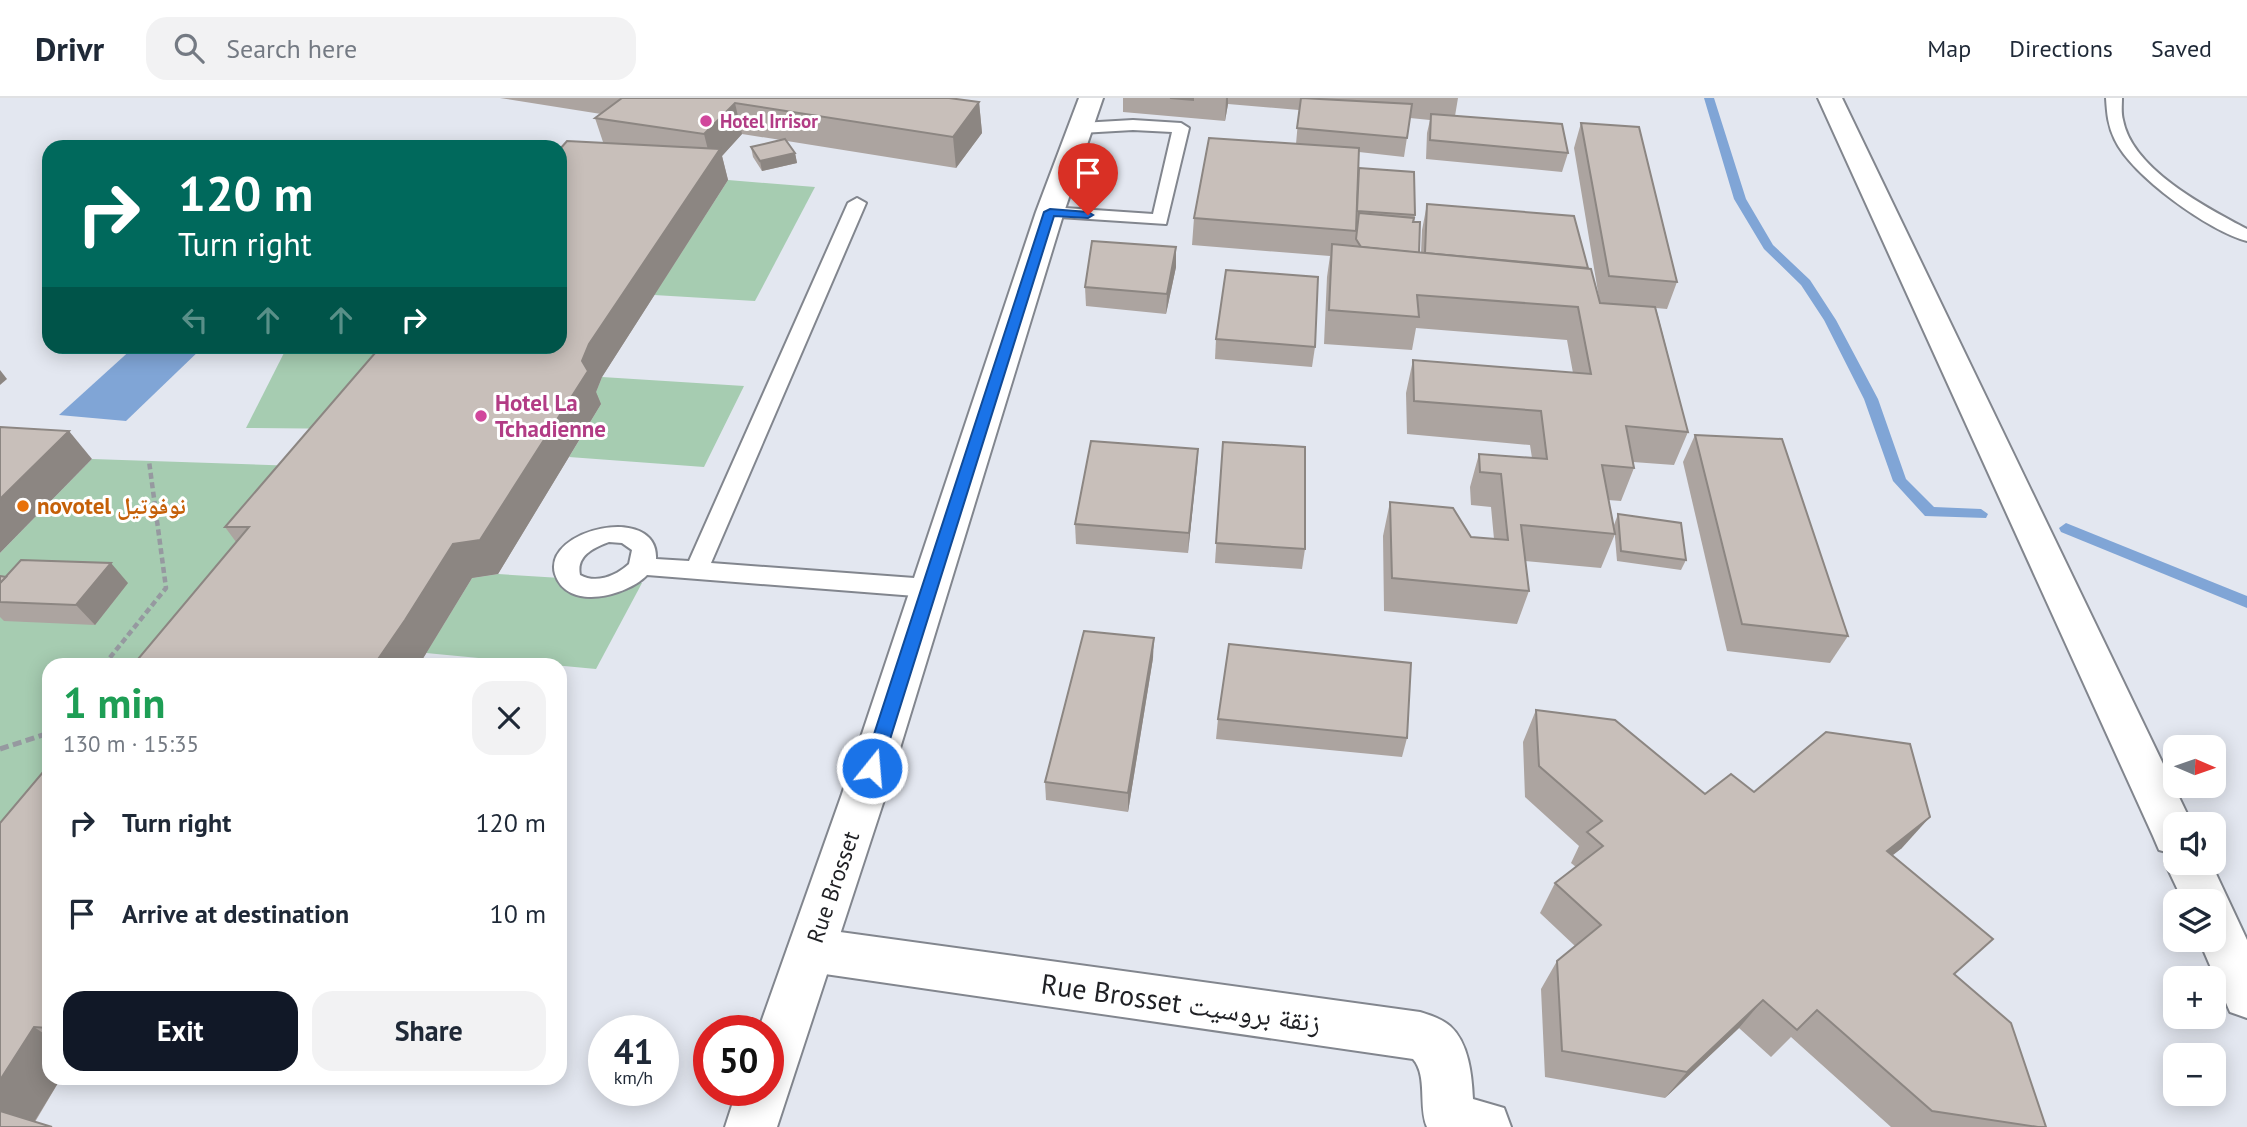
<!DOCTYPE html>
<meta charset="utf-8">
<style>
:root{--surface:#fff;--page:#f2f2f3;--text:#1f2937;--muted:#747a83;--line:#e0e1e3;--accent:#111827}
body{margin:0;font-family:"PT Sans","Noto Naskh Arabic",sans-serif;background:var(--page);color:var(--text);height:100vh;display:flex;flex-direction:column;font-size:26px;white-space:nowrap}
*{box-sizing:border-box;margin:0}
p{font-size:23px;color:var(--muted)}
.icon{flex:none;width:38px;height:38px;fill:none;stroke:currentColor;stroke-width:2;stroke-linecap:round;stroke-linejoin:round}
.map{position:relative;flex:1;overflow:hidden}
.panel{position:absolute;left:42px;top:560px;width:525px;height:427px;display:flex;flex-direction:column;background:var(--surface);border-radius:21px;box-shadow:0 4px 18px #0003}
.panel>*{flex:none}
.banner{position:absolute;left:42px;top:42px;width:525px;height:214px;border-radius:21px;box-shadow:0 4px 18px #0003;background:#00695c;color:#fff;overflow:hidden}
.needle{width:46px;rotate:92deg}
.controls{position:absolute;left:2163px;top:637px;display:grid;gap:14px}
.controls a{display:grid;place-items:center;width:63px;height:63px;border-radius:14px;background:var(--surface);box-shadow:0 4px 18px #0003;font-size:35px}
.speed{position:absolute;left:588px;top:917px;display:flex;gap:14px;font-size:35px;font-weight:700;text-align:center}
.speed>*{display:grid;place-content:center;width:91px;height:91px;border-radius:50%;background:var(--surface);box-shadow:0 4px 18px #0003;line-height:1}
.speed small{font-size:18px;font-weight:400}
.speed .limit{border:10px solid #d22;background:#fff;color:#111}
.pin{position:absolute;display:grid;place-items:center;width:60px;height:60px;color:#fff;margin:-72px -30px;border-radius:50% 50% 50% 0;rotate:-45deg;box-shadow:0 0 7px #0007}
.pin .icon{rotate:45deg}
.me{position:absolute;width:77px;margin:-38px;rotate:17deg;stroke-linejoin:round;filter:drop-shadow(0 0 5px #0008)}
.turn{display:flex;align-items:center;gap:24px;height:147px;padding:0 21px;font-size:32px}
.turn .icon{width:91px;height:91px;stroke-width:2.5}
.turn b{display:block;font-size:49px;line-height:60px}
.lanes{display:flex;align-items:center;height:66px;padding:0 21px;background:#0003;justify-content:center;gap:35px;direction:ltr}
.lanes .off{opacity:.35}
.round{display:grid;place-items:center;flex:none;width:74px;height:74px;border-radius:21px;background:var(--page)}
.head{display:flex;align-items:center;justify-content:space-between;height:119px;padding:0 21px}
h1{font-size:42px;font-weight:700;line-height:52px;color:#1e9e55}
.button{display:flex;gap:14px;margin-top:auto;padding:14px 21px}
.button a{flex:1;height:80px;border-radius:21px;background:var(--accent);color:#fff;font-size:28px;font-weight:700;line-height:80px;text-align:center}
.button a+a{background:var(--page);color:var(--text)}
ul{padding:0;list-style:none}
li{display:flex;align-items:center;gap:21px;height:91px;padding:0 21px}
li div{flex:1}
li b{display:block;font-size:26px}
li em{font-style:normal}
header{display:flex;align-items:center;gap:42px;box-sizing:border-box;height:98px;padding:0 35px;background:var(--surface);border-bottom:2px solid var(--line)}
header strong{font-size:33px}
nav{display:flex;gap:38px;margin-inline-start:auto;font-size:24px}
.search{width:490px;height:63px;background:var(--page);display:flex;align-items:center;gap:18px;box-sizing:border-box;padding:0 24px;border-radius:21px;color:var(--muted);font-size:26px}
.map>svg:first-child{display:block}
</style>
<header>
<strong>Drivr</strong>
<div class="search"><svg class="icon" aria-label="search" viewBox="0 0 24 24"><circle cx="10" cy="10" r="6"/><path d="M15 15l6 6"/></svg>Search here</div>
<nav><a>Map</a><a>Directions</a><a>Saved</a></nav>
</header>
<div class="map">
<svg width="2247" height="1029" viewBox="0 0 2247 1029">
<rect width="100%" height="100%" fill="#e3e7f0"/>
<g fill="#a6ccb1">
<path d="M728,82L815,89L755,203L654,197Z"/>
<path d="M287,249H441L358,331L246,330Z"/>
<path d="M602,279L744,288L704,369L569,359L601,306L595,296Z"/>
<path d="M92,361L327,369L190,567H49V743L0,804V455Z"/>
<path d="M498,476L642,485L596,571L426,555L472,480Z"/>
</g>
<path fill="#80a5d6" d="M134,249H203L126,323L59,317Z"/>
<g fill="none" stroke-linecap="round" stroke-linejoin="round">
<g fill="#80a5d6" fill-rule="evenodd">
<path d="M1704,0H1714L1746,101L1773,147L1810,182L1836,222L1878,301L1906,381L1934,409L1981,411L1988,416L1986,420L1925,418L1893,383L1864,301L1824,222L1801,187L1764,151L1734,101Z"/>
<path d="M2066,425L2247,498V510L2061,434L2059,430Z"/>
</g>
<g stroke="#82868e" stroke-width="4">
<g id="service">
<path d="M2106,0H2122C2122,7 2121,15 2123,22C2132,71 2207,110 2247,131V143C2210,134 2131,77 2115,42C2108,28 2107,16 2106,0Z"/>
<path d="M1133,22L1181,25L1189,30L1166,126L1044,118L1041,114L1044,110L1050,109L1153,116L1172,34L1133,32L1081,35L1073,30L1081,25Z"/>
<path d="M857,100L866,105L711,465L928,481L937,484L940,490L937,496L928,499L647,477C627,498 567,514 555,476C542,431 659,405 656,461L689,463L848,105ZM609,444L622,445L632,452L629,466C616,478 596,486 580,477C576,458 593,450 609,444Z"/>
</g>
</g>
<g stroke="#82868e" stroke-width="4">
<path id="minor" d="M811,830L1420,914C1430,917 1442,921 1450,928C1469,945 1472,978 1473,1001L1504,1010L1511,1029H1427C1418,1009 1428,978 1413,961L811,874L794,868L787,852L794,836Z"/>
</g>
<g stroke="#82868e" stroke-width="4">
<path id="tertiary" d="M1818,0H1842L2192,726H2175V765H2211L2247,842V920L2230,914L2199,842H2214V803H2183L2165,765L2170,755L2159,752L2153,738Z"/>
</g>
<g stroke="#82868e" stroke-width="4">
<path id="secondary" d="M1079,0H1103L1064,114L886,696L777,1029H725L737,992H768V933H758L842,696L1036,114Z"/>
</g>
<path stroke="#9699a0" stroke-width="4.5" stroke-dasharray="6 3.5" stroke-linecap="butt" d="M104,567L166,490L149,363"/>
<path stroke="#9699a0" stroke-width="5" stroke-dasharray="9 4.5" stroke-linecap="butt" d="M0,651L49,635"/>
<use href="#service" fill="#fff" fill-rule="evenodd"/>
<use href="#minor" fill="#fff" fill-rule="evenodd"/>
<use href="#tertiary" fill="#fff" fill-rule="evenodd"/>
<use href="#secondary" fill="#fff" fill-rule="evenodd"/>
</g>
<g fill="#aca4a0">
<path d="M500,0H949L979,4L982,35L956,70L787,43L795,55L797,65L762,73L753,59L751,49L781,42L742,36L722,58L728,82L602,279L596,294L601,306L498,476L472,480L419,567H133L236,444L225,429L391,255L603,44L595,20L601,16Z"/>
<path d="M1123,0H1458L1455,18L1568,55L1562,74L1426,61L1427,35L1430,22L1410,20L1404,59L1359,54L1358,76L1415,117L1414,124L1419,155H1421L1422,132L1427,106L1588,170L1599,200L1574,50L1581,25L1677,184L1667,211L1656,210L1688,334L1674,367L1633,364L1634,370L1621,403L1608,402L1615,436L1601,470L1525,463L1529,493L1517,526L1384,513L1383,438L1390,404L1471,439L1494,441L1491,409L1471,407L1470,389L1479,356L1532,360L1530,347L1407,336L1406,295L1413,262L1573,275L1567,242L1416,230L1412,252L1324,246L1327,179L1330,158L1192,147L1194,120L1296,46L1299,12L1228,6L1225,23L1123,14Z"/>
<path d="M1176,149V169L1166,216L1086,208L1085,189Z"/>
<path d="M1216,241L1315,249L1312,269L1215,261Z"/>
<path d="M1695,337L1848,538L1830,565L1727,553L1683,364Z"/>
<path d="M1223,344L1305,451L1302,471L1215,465Z"/>
<path d="M1198,351L1188,455L1076,446L1075,426Z"/>
<path d="M1618,416L1686,462L1681,472L1617,463L1614,427Z"/>
<path d="M0,478L128,485L95,527L4,523L0,519Z"/>
<path d="M1153,560L1128,714L1046,702L1045,684Z"/>
<path d="M1536,612L1705,696L1754,694L1902,750L1892,757L1954,876L2046,1029H1891L1791,939L1771,959L1739,930L1665,1000L1545,979L1541,891L1557,863L1575,848L1540,815L1555,785L1576,769L1571,765L1579,748L1525,699L1523,644Z"/>
<path d="M1218,621L1407,640L1402,659L1216,641Z"/>
<path d="M49,667V980H61L35,1024L0,1029Z"/>
</g>
<g fill="#8c8682">
<path d="M1226,0H1228V6L1225,23Z"/>
<path d="M979,4L982,35L956,70L953,39Z"/>
<path d="M735,5L742,36L722,58L728,82L602,279L596,294L601,306L498,476L472,480L419,567H374L453,446L589,246L711,64L704,36Z"/>
<path d="M795,55L797,65L762,73L760,63Z"/>
<path d="M1176,149V169L1166,216L1167,196Z"/>
<path d="M0,272L7,281L0,287Z"/>
<path d="M69,333L92,361L0,455V401Z"/>
<path d="M1198,351L1197,371L1188,455L1189,435Z"/>
<path d="M111,465L128,485L95,527L76,507Z"/>
<path d="M1154,540L1153,560L1128,714V695Z"/>
<path d="M1930,719L1902,750L1860,783L1887,753Z"/>
<path d="M1763,902L1739,930L1665,1000L1687,974Z"/>
<path d="M34,929L49,939V980H61L31,1029L0,1017V982Z"/>
</g>
<g fill="#c8bfba" stroke="#8c8682" stroke-width="2">
<path d="M622,0H949L979,4L953,39L735,5L704,36L595,20Z"/>
<path d="M1170,0H1193V2Z"/>
<path d="M1301,0L1412,6L1407,40L1297,30Z"/>
<path d="M1431,16L1562,26L1568,55L1430,42Z"/>
<path d="M1581,25L1639,29L1677,184L1609,178Z"/>
<path d="M1209,40L1359,50L1356,133L1194,120Z"/>
<path d="M785,41L795,55L760,63L751,49Z"/>
<path d="M567,43L720,51L589,246L582,263L588,273L480,442L453,446L405,522L374,567H133L249,429H225L375,255H391L397,248H560V51Z"/>
<path d="M1359,70L1414,74L1415,117L1357,113Z"/>
<path d="M1427,106L1574,118L1588,170L1425,155Z"/>
<path d="M1359,115L1414,120L1413,124H1420L1419,155L1361,149L1356,141Z"/>
<path d="M1092,143L1176,149L1167,196L1085,189Z"/>
<path d="M1332,146L1591,171L1600,205L1655,209L1688,334L1626,328L1634,370L1602,367L1615,436L1521,427L1529,493L1392,480L1390,404L1453,410L1471,439L1508,442L1501,376L1480,374L1479,356L1547,361L1541,313L1414,303L1413,262L1591,276L1578,209L1417,197L1419,219L1329,212Z"/>
<path d="M1226,172L1318,179L1315,249L1216,241Z"/>
<path d="M0,329L69,333L0,401Z"/>
<path d="M1695,337L1782,341L1848,538L1742,526Z"/>
<path d="M1091,343L1198,351L1189,435L1075,426Z"/>
<path d="M1223,344L1305,349V451L1216,445Z"/>
<path d="M1618,416L1681,425L1686,462L1621,453Z"/>
<path d="M21,462L111,465L76,507L0,504V485Z"/>
<path d="M0,478L6,479L0,485Z"/>
<path d="M1084,533L1154,540L1128,695L1045,684Z"/>
<path d="M1229,546L1411,565L1407,640L1218,621Z"/>
<path d="M1536,612L1615,622L1705,696L1731,676L1754,694L1826,634L1910,646L1930,719L1887,753L1993,841L1954,876L2011,925L2046,1029H2038L1932,1013L1817,912L1797,932L1763,902L1687,974L1562,953L1557,863L1601,827L1555,785L1603,748L1587,734L1602,723L1539,668Z"/>
<path d="M49,667V930L34,929L0,982V725Z"/>
<path d="M0,1013L52,1029H0Z"/>
</g>
<path fill="#1a73e8" stroke="#114b97" stroke-width="2" d="M1050,111L1088,114L1093,117L1088,120L1054,118L881,670L878,676L872,678L866,676L863,670L1044,114Z"/>
<g fill="#d1479c" stroke="#fff" stroke-width="2.5">
<circle cx="706" cy="23" r="7"/>
<circle cx="481" cy="318" r="7"/>
</g>
<circle fill="#e8710a" stroke="#fff" stroke-width="2.5" cx="23" cy="408" r="7"/>
<g text-anchor="middle" stroke-width="6" stroke-linejoin="round" paint-order="stroke">
<g font-size="19" font-weight="bold" fill="#b23c85" stroke="#fff" text-anchor="start">
<text x="720" y="30">Hotel Irrisor</text>
</g>
<g font-size="23" font-weight="bold" fill="#b23c85" stroke="#fff" text-anchor="start">
<text x="495" y="313">Hotel La<tspan x="495" dy="26">Tchadienne</tspan></text>
</g>
<g font-size="23" font-weight="bold" fill="#c56008" stroke="#fff" text-anchor="start">
<text x="37" y="416">novotel نوفوتيل</text>
</g>
<g font-size="23" fill="#202125" stroke="#fff">
<text transform="translate(833 789) rotate(-71)" y="8">Rue Brosset</text>
</g>
<g font-size="28" fill="#202125" stroke="#fff">
<text transform="translate(1181 905) rotate(8)" y="10">Rue Brosset زنقة بروسيت</text>
</g>
</g>
</svg>
<div class="controls">
<a><svg class="needle" viewBox="-14 -14 28 28"><path d="M0-13l5 13h-10z" fill="#e53935"/><path d="M0 13l5-13h-10z" fill="#747a83"/></svg></a>
<a><svg class="icon" aria-label="sound" viewBox="0 0 24 24"><path d="M4 9h4l5-4v14l-5-4H4zM17 9q2 3 0 6"/></svg></a>
<a><svg class="icon" aria-label="layers" viewBox="0 0 24 24"><path d="M12 4l9 5-9 5-9-5zM3 14l9 5 9-5"/></svg></a>
<a>+</a>
<a>−</a>
</div>
<div class="speed"><div>41<small>km/h</small></div><div class="limit">50</div></div>
<div class="pin" style="left:1088px;top:117px;background:#d93025"><svg class="icon" aria-label="arrive" viewBox="0 0 24 24"><path d="M6 21V4h12l-3 4 3 4H6"/></svg></div>
<svg class="me" style="left:872px;top:670px" viewBox="-20 -20 40 40"><circle r="17" fill="#1a73e8" stroke="#fff" stroke-width="3"/><path d="M0-11L8 9 0 5-8 9z" fill="#fff"/></svg>
<div class="banner">
<div class="turn"><svg class="icon" aria-label="right" viewBox="0 0 24 24"><path d="M7 20v-9h11M14 6l5 5-5 5"/></svg><div><b>120 m</b>Turn right</div></div>
<div class="lanes"><svg class="icon off" aria-label="left" viewBox="0 0 24 24"><path d="M17 20v-9H6M10 6l-5 5 5 5"/></svg><svg class="icon off" aria-label="ahead" viewBox="0 0 24 24"><path d="M12 20V5M6 11l6-6 6 6"/></svg><svg class="icon off" aria-label="ahead" viewBox="0 0 24 24"><path d="M12 20V5M6 11l6-6 6 6"/></svg><svg class="icon" aria-label="right" viewBox="0 0 24 24"><path d="M7 20v-9h11M14 6l5 5-5 5"/></svg></div>
</div>
<section class="panel">
<div class="head"><div><h1>1 min</h1><p>130 m · 15:35</p></div><a class="round"><svg class="icon" aria-label="close" viewBox="0 0 24 24"><path d="M6 6l12 12M18 6L6 18"/></svg></a></div>
<ul>
<li><svg class="icon" aria-label="right" viewBox="0 0 24 24"><path d="M7 20v-9h11M14 6l5 5-5 5"/></svg><div><b>Turn right</b></div><em>120 m</em></li>
<li><svg class="icon" aria-label="arrive" viewBox="0 0 24 24"><path d="M6 21V4h12l-3 4 3 4H6"/></svg><div><b>Arrive at destination</b></div><em>10 m</em></li>
</ul>
<div class="button"><a>Exit</a><a>Share</a></div>
</section>
</div>
